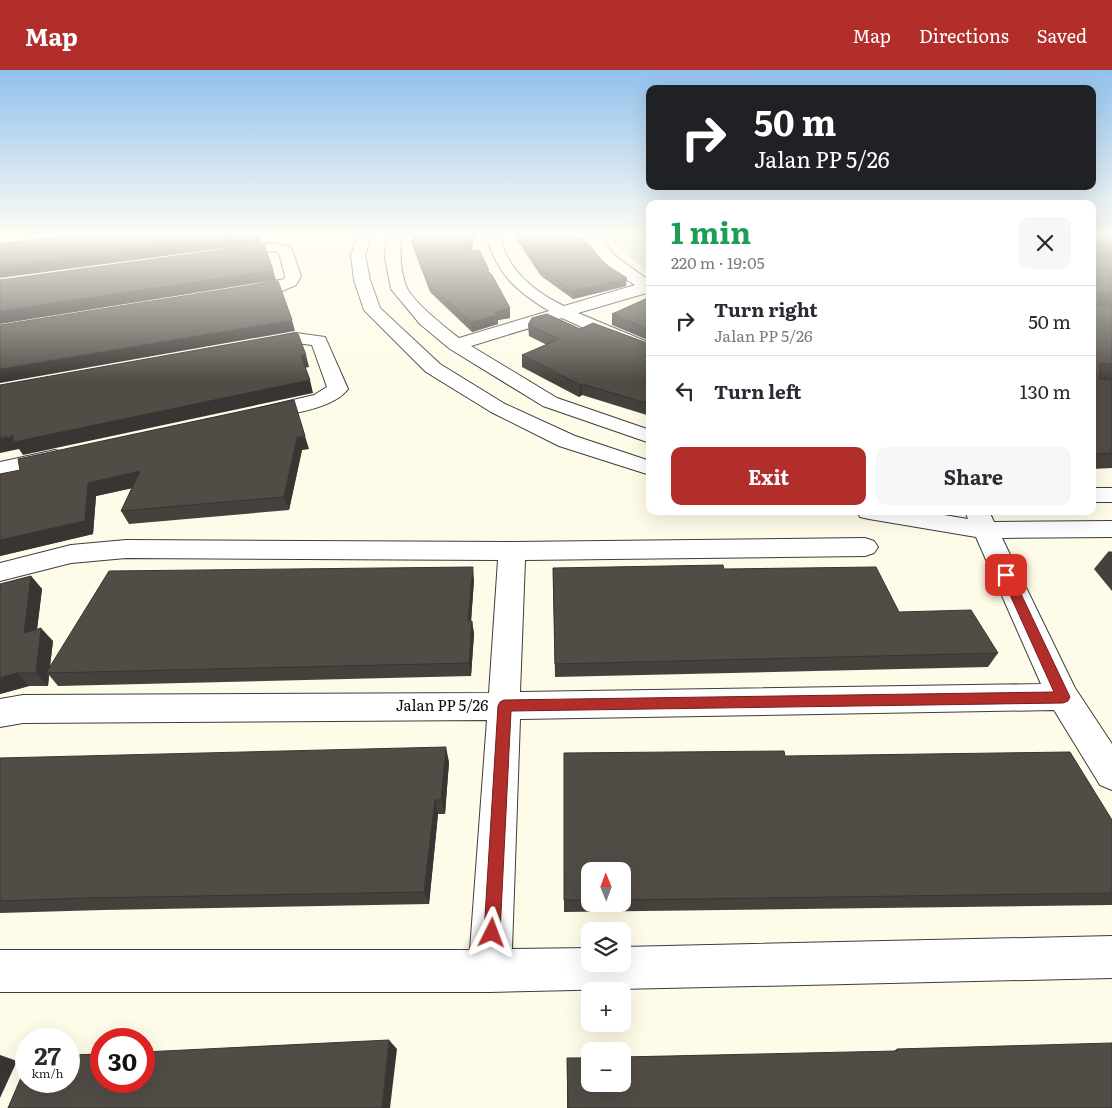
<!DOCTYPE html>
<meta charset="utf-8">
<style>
:root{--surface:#fff;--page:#f7f7f7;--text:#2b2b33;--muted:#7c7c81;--line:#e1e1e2;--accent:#b12e2b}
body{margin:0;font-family:Literata,serif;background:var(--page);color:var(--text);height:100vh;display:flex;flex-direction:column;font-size:19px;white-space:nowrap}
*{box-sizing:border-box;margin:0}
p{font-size:16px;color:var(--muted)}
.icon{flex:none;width:28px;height:28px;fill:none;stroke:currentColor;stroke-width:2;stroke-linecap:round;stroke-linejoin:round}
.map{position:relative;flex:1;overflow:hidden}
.side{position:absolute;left:646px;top:130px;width:450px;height:315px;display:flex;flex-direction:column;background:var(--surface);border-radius:10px;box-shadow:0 5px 20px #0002}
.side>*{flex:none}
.banner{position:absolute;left:646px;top:15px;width:450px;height:105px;border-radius:10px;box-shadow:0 5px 20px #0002;background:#202124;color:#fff;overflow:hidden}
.needle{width:32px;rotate:359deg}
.fabs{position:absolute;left:581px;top:792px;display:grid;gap:10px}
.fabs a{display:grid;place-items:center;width:50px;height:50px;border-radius:10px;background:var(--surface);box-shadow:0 5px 20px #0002;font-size:25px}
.speed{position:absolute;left:15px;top:958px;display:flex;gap:10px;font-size:25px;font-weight:700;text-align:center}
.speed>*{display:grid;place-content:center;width:65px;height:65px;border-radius:50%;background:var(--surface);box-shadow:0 5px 20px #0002;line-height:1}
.speed small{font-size:12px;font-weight:400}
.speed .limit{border:8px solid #d22;background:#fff;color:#111}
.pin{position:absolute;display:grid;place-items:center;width:42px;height:42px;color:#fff;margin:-21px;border-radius:10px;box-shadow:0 2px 8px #0006}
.me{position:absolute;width:55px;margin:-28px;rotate:3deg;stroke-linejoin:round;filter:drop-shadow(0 0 4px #0008)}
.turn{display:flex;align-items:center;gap:18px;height:105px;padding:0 25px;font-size:22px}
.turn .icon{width:65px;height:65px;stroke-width:2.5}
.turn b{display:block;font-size:35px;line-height:42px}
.round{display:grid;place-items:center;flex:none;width:52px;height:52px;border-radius:10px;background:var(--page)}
.overview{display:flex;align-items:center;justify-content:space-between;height:85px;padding:0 25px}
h1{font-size:30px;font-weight:700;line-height:38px;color:#1e9e55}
.cta{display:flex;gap:10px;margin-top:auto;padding:10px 25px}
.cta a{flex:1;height:58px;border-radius:10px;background:var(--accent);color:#fff;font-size:20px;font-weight:700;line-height:58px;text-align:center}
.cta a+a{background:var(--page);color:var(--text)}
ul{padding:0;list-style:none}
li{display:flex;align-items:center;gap:15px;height:70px;padding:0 25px;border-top:1px solid var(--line)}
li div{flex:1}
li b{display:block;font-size:19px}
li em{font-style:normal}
header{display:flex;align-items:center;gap:30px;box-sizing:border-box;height:70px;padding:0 25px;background:var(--accent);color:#fff}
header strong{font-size:24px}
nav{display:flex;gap:28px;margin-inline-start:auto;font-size:18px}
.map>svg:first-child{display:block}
</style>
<header>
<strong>Map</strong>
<nav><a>Map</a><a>Directions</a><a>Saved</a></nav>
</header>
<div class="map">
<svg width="1112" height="1038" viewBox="0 0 1112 1038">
<rect width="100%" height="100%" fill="#fefbe8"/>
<path fill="#cae5b5" d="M609,166H650V203L611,172Z"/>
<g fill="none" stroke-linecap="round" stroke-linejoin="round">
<g stroke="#3d3d3d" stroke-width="2">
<g id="minor">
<path d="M357,166H371L365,185L370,210L380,238L440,294L505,334L575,366L650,391V405L559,376L491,342L426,302L364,240L354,210L351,185Z"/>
<path d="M387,166H401C400,183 400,200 406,216C412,231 446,258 459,268L549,241C515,220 498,205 486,166H500C502,173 504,182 508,188C520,210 543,226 564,236L635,215C616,203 595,188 586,166H600L614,185L650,211V222L578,243L650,273V284L599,265L562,248L471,276L557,328L650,360V373L543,336L450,279L420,254L391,219L385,188Z"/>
<path d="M274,173L290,177L292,180L301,206L296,215L282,221L243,227L237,225L235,222L237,219L284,209L285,206L279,183L274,181L229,186L224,185L222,182L224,179Z"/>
<path d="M296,263L325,267L348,319C333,340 283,345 258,350L251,348L248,344L251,340L314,325L327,317L312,275L296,273L262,280L256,279L253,275L256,271Z"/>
<path d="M55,380L63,382L66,387L63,392L0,406V392Z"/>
<rect x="1092" y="418" width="20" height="14"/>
<path d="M857,441H920L968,449L965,441H989L994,452L1112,451V467L1002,468L1075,618L1112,674V720L1100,715L1054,640L520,649L512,879L590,878V894H622V877L1112,866V908L490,922H0V880H470L487,650L23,653L0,657V629L23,625L489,623L498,490L126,488L71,493L0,511V493L71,475L126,470L512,472L865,468L874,471L878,477L874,483L865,486L525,490L520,622L1041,614L976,467L869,449L860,447Z"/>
</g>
</g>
<use href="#minor" fill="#fff" fill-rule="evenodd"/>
</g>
<g fill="#47413d" fill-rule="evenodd">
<path d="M414,166H475L474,171H472L473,176L471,181L490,203L510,248L498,250V254L472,262L430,222L414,180L412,172Z"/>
<path d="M517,166H580L605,194L626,216L573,229L541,206L518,172Z"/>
<path d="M1092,166H1112V398L1092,399Z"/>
<path d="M650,227V271L612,255V244Z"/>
<path d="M528,255L650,274V346L582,325L579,327L522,297V285L547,275L529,266Z"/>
<path d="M309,379L302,380L289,440L129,454L121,441L132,418L96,426L93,464L0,486V404Z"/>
<path d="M1108,482H1112V521L1094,499Z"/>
<path d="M553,498L724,499L899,542L998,583L988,597L555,607Z"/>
<path d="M31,506L42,519L37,559L53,571L50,597L474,510L471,551H472L474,564L471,606L58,616L49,605L48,616H29L0,624Z"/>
<path d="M564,683L785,686L1112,750V835L564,842ZM590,801H622V834H590Z"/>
<path d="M0,688L449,692L445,744H438L429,834L103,840L0,843Z"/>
<path d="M897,979L1112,1038H567V988L892,982Z"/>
</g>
<g fill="#393532">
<path d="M232,166H260L262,173L0,208V196Z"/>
<path d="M472,167L473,176L469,190L468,181Z"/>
<path d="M273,200L276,210L0,254V241Z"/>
<path d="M627,208L626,216L573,229V221Z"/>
<path d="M510,238V248L498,250V254L472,262L471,252L494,242Z"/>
<path d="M292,250L295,261L0,313V299Z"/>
<path d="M306,285L309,297L304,298L301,286Z"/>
<path d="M310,310L313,323L23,385L19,379L0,383V368Z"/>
<path d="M582,314V325L579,327L580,315Z"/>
<path d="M305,366L309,379L302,380L289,440L284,427L297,367Z"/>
<path d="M140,401L147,415L96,426L93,464L0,486V470L88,413Z"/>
<path d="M473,497L474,510L470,565L468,551Z"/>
<path d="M31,506L42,519L35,576L24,563Z"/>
<path d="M472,551L474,564L471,606L469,593Z"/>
<path d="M41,558L53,571L49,603H46L49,605L48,616L36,603Z"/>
<path d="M17,603L29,616L0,624V608Z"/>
<path d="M446,677L449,692L445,744L441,730Z"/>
<path d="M435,730L438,744L429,834L424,822Z"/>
<path d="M389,970L397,979L390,1038H382Z"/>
<path d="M0,985L17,991L0,1028Z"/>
</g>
<g fill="#524c47" stroke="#393532">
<path d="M61,166H232L0,196V174Z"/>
<path d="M414,166H471L472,167L468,181L479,180L489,200H486L492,205L510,238L494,242L497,245L471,252L428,213L412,172Z"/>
<path d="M518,166H580L605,194L627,208L573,221L541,199Z"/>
<path d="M1092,166H1112V175L1097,176V185L1099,187L1112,186V224H1098V236H1112V294H1100V309H1112V383L1092,384Z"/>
<path d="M264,174L273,200L0,241V210Z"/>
<path d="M278,211L292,250L0,299V255Z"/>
<path d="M650,227V260L612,244Z"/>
<path d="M547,244L580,259L593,253L650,274V334L582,314L580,315L522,285L559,269L528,255L532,248Z"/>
<path d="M293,263L298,264L306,285L301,286L310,310L14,372L13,365L0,368V315Z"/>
<path d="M294,330L305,366L297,367L284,427L121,441L140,401L88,413L85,451L0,470V404L20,400L18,389Z"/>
<path d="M1108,482H1112V487Z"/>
<path d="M723,495L724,499L876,497L899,542L971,540L998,583L555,594L553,498Z"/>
<path d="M473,497L468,551H472L469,593L46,603L109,501Z"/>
<path d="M31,506L24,563L41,558L36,603H17L0,608V514Z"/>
<path d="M446,677L441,730H435L424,822L86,828L0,831V688Z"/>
<path d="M784,681L785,686L1070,682L1112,750V823L622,830V801H590V830H564V683Z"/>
<path d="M389,970L382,1038H8L26,996V1011H69V985L101,984V1011H144V982Z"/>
<path d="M1112,973V1038H568L567,988H590V1014H622V987L897,981V979Z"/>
</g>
<linearGradient id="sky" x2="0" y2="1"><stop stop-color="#91c1ec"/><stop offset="0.53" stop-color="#fffdf5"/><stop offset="1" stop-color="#fffdf5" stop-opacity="0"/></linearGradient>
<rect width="1112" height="311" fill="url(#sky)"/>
<path fill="#b12e2b" stroke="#731e1c" d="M1006,501L1012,505L1070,627L1068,631L1063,633L511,641L500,863L498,869L492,872L486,869L484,863L498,636L500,632L504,630L1054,622L1001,505Z"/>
<g text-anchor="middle" stroke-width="5" stroke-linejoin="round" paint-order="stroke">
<g font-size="15" fill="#0a0a0a" stroke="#fff">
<text x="442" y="641">Jalan PP 5/26</text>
</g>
</g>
</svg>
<div class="fabs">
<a><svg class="needle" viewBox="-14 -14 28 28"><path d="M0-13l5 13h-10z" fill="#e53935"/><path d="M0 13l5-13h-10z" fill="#7c7c81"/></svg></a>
<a><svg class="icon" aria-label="layers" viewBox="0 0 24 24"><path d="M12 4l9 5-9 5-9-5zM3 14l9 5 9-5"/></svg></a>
<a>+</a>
<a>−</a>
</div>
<div class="speed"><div>27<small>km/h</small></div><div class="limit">30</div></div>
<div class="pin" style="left:1006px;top:505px;background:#d93025"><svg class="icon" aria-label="arrive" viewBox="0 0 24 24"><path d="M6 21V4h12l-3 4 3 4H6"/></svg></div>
<svg class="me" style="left:492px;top:863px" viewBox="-20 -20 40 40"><path d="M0-17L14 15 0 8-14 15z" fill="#b12e2b" stroke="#fff" stroke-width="4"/></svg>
<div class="banner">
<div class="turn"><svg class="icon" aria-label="right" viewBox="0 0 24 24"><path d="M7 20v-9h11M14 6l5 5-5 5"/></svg><div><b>50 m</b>Jalan PP 5/26</div></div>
</div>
<section class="side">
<div class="overview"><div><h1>1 min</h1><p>220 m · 19:05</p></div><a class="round"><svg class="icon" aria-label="close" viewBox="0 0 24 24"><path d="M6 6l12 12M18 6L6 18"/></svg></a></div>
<ul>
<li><svg class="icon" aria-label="right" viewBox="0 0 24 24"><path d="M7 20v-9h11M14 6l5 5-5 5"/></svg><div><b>Turn right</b><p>Jalan PP 5/26</p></div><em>50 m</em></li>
<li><svg class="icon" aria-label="left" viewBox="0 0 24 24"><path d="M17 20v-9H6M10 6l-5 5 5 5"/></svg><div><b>Turn left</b></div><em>130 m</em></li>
</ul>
<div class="cta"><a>Exit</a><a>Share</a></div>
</section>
</div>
